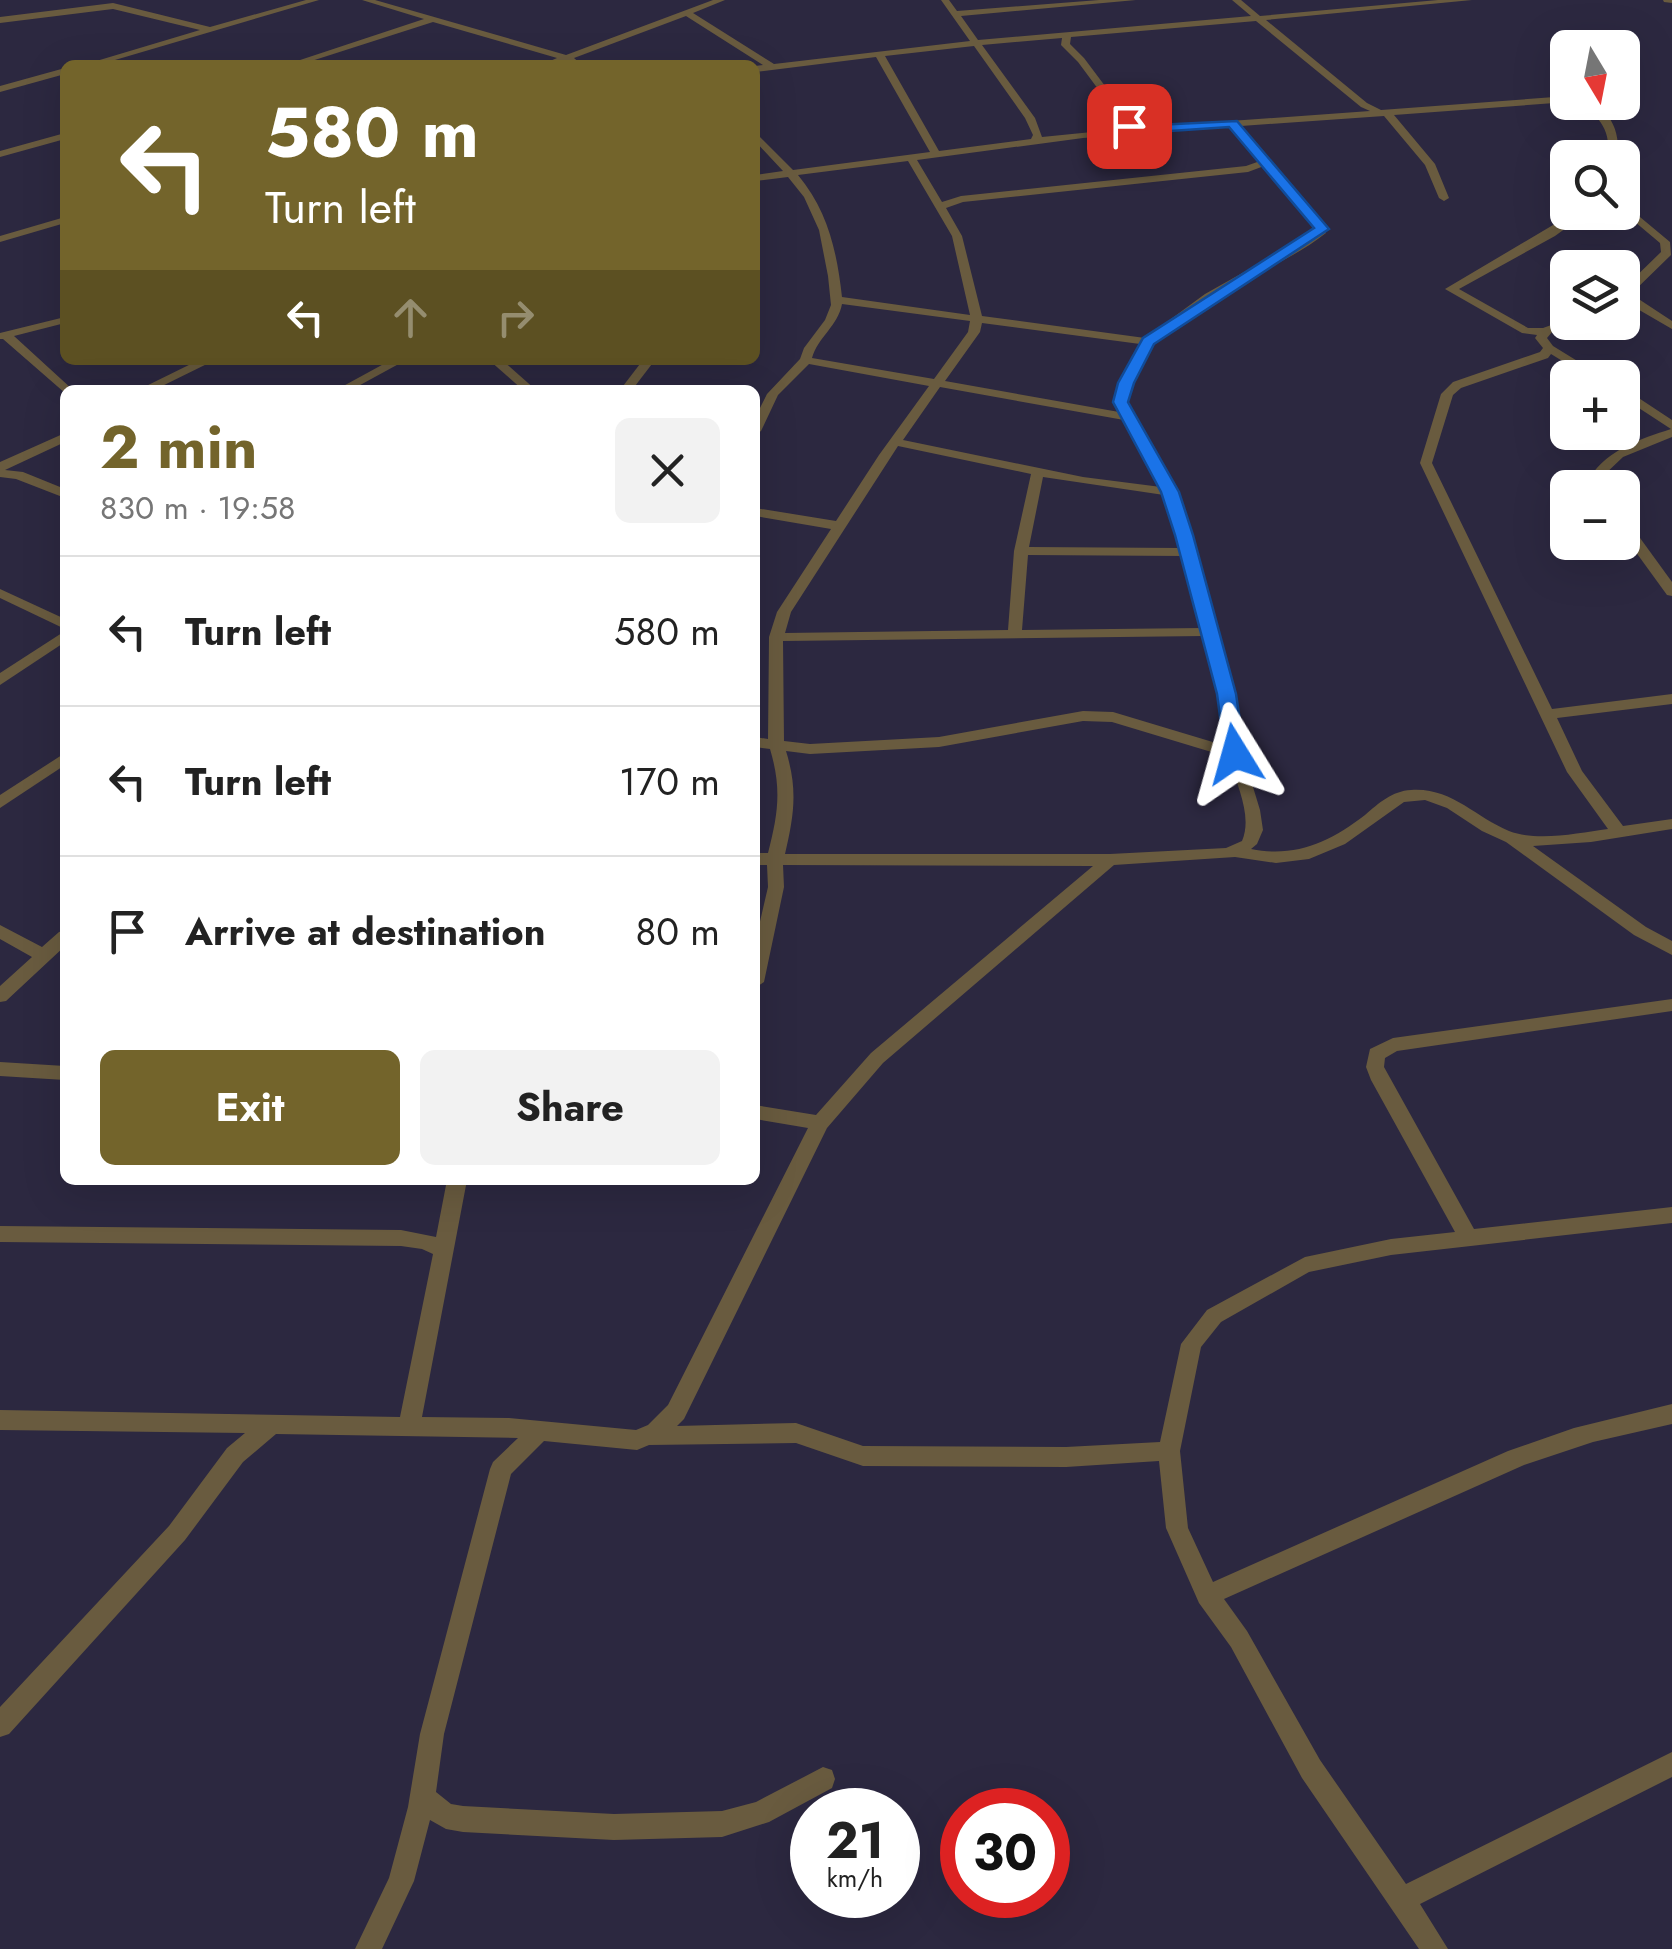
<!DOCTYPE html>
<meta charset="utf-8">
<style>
:root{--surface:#fff;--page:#f2f2f2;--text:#222;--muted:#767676;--line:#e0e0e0;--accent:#73642b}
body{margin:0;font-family:Jost,sans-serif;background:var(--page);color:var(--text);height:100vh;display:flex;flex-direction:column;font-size:38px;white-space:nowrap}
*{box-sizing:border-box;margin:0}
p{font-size:32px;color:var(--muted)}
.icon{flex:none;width:55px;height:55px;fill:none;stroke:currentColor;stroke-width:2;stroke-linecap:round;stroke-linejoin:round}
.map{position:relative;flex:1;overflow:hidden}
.sheet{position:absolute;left:60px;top:385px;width:700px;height:800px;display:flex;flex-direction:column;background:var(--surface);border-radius:15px;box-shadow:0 10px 40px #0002}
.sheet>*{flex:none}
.hud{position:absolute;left:60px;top:60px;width:700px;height:305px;border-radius:15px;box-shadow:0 10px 40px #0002;background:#73642b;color:#fff;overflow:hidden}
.needle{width:65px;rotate:170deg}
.fabs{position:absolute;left:1550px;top:30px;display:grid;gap:20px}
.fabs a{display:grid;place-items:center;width:90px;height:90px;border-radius:15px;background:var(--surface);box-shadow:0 10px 40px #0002;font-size:50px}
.speed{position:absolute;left:790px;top:1788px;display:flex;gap:20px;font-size:50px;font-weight:700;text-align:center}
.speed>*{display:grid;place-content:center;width:130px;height:130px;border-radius:50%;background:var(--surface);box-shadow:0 10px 40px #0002;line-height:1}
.speed small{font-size:25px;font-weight:400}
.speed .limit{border:15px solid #d22;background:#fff;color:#111}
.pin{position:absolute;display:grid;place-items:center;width:85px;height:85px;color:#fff;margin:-42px;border-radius:20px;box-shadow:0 5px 15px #0006}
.me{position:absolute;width:110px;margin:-55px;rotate:352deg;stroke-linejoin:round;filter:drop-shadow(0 0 8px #0008)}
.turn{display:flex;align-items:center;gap:35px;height:210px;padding:0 40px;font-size:45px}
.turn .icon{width:130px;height:130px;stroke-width:2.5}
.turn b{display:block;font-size:70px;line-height:85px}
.lanes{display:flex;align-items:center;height:95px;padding:0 40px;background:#0003;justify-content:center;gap:50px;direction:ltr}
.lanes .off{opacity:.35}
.round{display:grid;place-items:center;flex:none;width:105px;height:105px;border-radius:15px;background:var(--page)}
.head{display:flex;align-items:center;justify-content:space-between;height:170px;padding:0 40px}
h1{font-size:60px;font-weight:700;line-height:75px;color:var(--accent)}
.action{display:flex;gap:20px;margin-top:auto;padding:20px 40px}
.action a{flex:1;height:115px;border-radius:15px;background:var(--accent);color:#fff;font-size:40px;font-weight:700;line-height:115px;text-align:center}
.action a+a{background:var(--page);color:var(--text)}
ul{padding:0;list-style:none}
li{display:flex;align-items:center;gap:30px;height:150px;padding:0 40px;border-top:2px solid var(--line)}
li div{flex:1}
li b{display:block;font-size:38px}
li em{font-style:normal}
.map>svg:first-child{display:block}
</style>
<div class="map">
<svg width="1672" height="1949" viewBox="0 0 1672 1949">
<rect width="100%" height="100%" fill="#2c2840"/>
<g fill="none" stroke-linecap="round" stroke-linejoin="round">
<g fill="#695b3f" fill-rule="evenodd">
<path d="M306,0H319L98,65H83L200,30L113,9L0,23V17L113,3L210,27Z"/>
<path d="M362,0H375L566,55L713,0H725L693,13L774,64L970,41L941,0H949L957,11L1099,0H1136L961,16L978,40L1251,16L1232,0H1241L1260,16L1438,0H1472L1266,20L1367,103L1381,110L1568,96V102L1394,115L1435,164L1449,198L1444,201L1439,198L1425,165L1384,116L1241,126L1322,222L1326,233C1276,273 1193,294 1151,346C1139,361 1132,383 1126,402L1177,492L1191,535L1234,694L1243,754L1260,810L1263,830L1257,844L1251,849C1295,858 1330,842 1365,815C1379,803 1392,791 1411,790C1451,787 1475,817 1509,831C1538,842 1578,833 1608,829L1567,772L1420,463L1441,394L1453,382L1540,352L1543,348L1535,338L1537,335L1522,333L1445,289L1575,212H1588L1555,236L1459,289L1528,328H1543L1568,319V322H1573L1572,324L1552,332L1547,338L1553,346L1605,378H1590L1551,354L1548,358L1461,388L1453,395L1432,463L1552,709L1672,694V704L1557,718L1582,771L1623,826L1672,819V829L1591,842L1533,846L1646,927L1672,941V955L1634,935L1506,842L1482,831L1447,808L1425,800L1404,802L1345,844L1309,859L1276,863L1235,857L1114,865L883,1063L827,1128L684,1419L677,1426L796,1423L863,1446L1066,1447L1160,1442L1181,1344L1207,1310L1305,1257L1391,1239L1455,1232L1371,1080L1366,1067L1370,1049L1393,1038L1672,999V1011L1397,1051L1385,1058L1384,1067L1474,1229L1672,1207V1223L1391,1255L1309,1272L1221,1322L1201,1347L1180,1451L1188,1528L1213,1582L1508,1451L1574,1428L1672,1404V1424L1593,1442L1524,1465L1224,1599L1247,1631L1320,1760L1406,1884L1672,1752V1777L1420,1904L1448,1949H1419L1302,1778L1231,1647L1199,1603L1166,1528L1159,1461L1066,1467L863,1466L796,1443L649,1445L637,1450L544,1441L511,1474L444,1734L436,1792L451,1804L463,1806L614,1814L722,1811L756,1802L823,1767L832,1770L835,1779L832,1788L769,1822L722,1837L614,1840L463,1832L446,1829L430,1820L414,1881L382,1949H355L389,1878L408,1807L420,1734L490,1469L493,1462L518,1438L276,1434L243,1462L185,1540L9,1734L0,1737V1707L169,1526L227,1448L245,1433L0,1430V1410L400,1417L433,1254L422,1249L401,1246L0,1242V1226L401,1230L436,1237L447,1180H467L422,1417L509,1418L636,1430L648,1425L668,1405L808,1128L755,1119V1105L816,1115L871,1053L1093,866L783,865L784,887L764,982L755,988V943L768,887L767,865H755V853H768C778,814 782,789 770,749L755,747V737L768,739L769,637L777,612L831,529L755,516V508L836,521L879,455L929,386L809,364L778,395L761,431L755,435V418L767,394L800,359L804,348L825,320L831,305L828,276L819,230L804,197L788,177L755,181V175L783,171L755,141V132L793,170L930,152L876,57L755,72V66L763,65L686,16L574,58L582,65H571L566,61L554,65H541L557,58L433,22L299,65H285L424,19ZM1256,21L1361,107L1370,111L1132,128V122L1084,58L1070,44L1071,37ZM1062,38L1061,45L1078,62L1124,124L1122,129L1042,137L1035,118L982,45ZM974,46L1025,118L1033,135L1031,139L939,151L885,56ZM1231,127L1260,161L1246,166L961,196L942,202L917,160L1083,138ZM908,161L952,236L970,315L842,297C837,252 828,211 798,175ZM1264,166L1313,225L1315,232L1205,294L1145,338L982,316L962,236L946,208L963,202L1248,172ZM842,304L970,321L968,332L934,379L812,358C818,337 838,326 842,304ZM982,323L1140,344L1114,402L1119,412L945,381L980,332ZM940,387L1124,420L1161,487L1083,477L903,440ZM898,446L1031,474L1014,551L1008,630L785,633L791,612ZM1043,477L1164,495L1181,548L1029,547ZM1028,555L1183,556L1202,628L1022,630ZM1204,636L1220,694L1226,746L1113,712L1083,711L939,737L810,744L784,741L783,641ZM1083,721L1112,722L1228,757C1236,782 1253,816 1242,841L1226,848L1110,854H785C794,815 798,790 786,751L810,754L939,747Z"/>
<path d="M1663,0H1672V3L1664,2Z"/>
<path d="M65,68V74L0,92V86Z"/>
<path d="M1580,102C1608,102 1622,132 1617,158H1607C1612,131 1600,118 1580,102Z"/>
<path d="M65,133V139L0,157V151Z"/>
<path d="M1622,202L1670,242L1671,255L1631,294L1672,321V329L1622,300V290L1661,252L1660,243L1622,211Z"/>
<path d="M65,217V223L0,242V236Z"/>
<path d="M65,317V323L14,336L73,390H65V393L3,339H0V333Z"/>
<path d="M199,360H215L154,390H138Z"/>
<path d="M391,360H406L351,390H336Z"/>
<path d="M489,360H502L536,390H523Z"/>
<path d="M643,360H655L632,390H620Z"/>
<path d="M1622,387L1672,420V437L1623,457L1602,477L1606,488H1593L1590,477C1609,449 1640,439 1671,429L1622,397Z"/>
<path d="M65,433V442L5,470L23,472L65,489V498L16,479L0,477V462Z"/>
<path d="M1622,519L1627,520L1672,582V596L1667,595L1622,533Z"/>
<path d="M0,589L65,619V629L0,598Z"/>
<path d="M65,631V642L0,685V673Z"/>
<path d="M65,753V765L0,808V795Z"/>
<path d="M0,925L42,947L59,932L65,930V946L6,1001L0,1002V986L32,957L0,939Z"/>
<path d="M0,1062L65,1066V1080L0,1076Z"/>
</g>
</g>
<path fill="#1a73e8" stroke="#114b97" stroke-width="2.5" d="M1237,121L1329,229L1154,344L1134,383L1128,402L1179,492L1193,535L1236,694L1245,754L1235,761L1225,754L1217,694L1175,535L1161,492L1113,402L1118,383L1143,338L1314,228L1229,127L1126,134L1119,130L1129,122L1135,126Z"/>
</svg>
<div class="fabs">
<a><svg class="needle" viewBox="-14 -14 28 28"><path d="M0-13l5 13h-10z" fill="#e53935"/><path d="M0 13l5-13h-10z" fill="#767676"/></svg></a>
<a><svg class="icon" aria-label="search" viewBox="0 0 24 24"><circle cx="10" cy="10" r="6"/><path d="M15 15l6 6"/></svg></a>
<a><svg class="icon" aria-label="layers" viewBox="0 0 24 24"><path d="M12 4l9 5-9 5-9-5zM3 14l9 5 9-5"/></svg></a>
<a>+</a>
<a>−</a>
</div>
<div class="speed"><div>21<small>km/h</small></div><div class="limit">30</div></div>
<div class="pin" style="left:1129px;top:126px;background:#d93025"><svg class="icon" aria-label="arrive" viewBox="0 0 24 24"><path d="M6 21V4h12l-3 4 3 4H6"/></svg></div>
<svg class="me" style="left:1235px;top:754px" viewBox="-20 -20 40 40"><path d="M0-17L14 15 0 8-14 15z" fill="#1a73e8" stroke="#fff" stroke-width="4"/></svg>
<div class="hud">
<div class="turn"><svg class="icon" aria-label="left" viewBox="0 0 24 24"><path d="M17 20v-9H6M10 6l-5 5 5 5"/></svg><div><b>580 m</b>Turn left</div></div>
<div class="lanes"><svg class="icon" aria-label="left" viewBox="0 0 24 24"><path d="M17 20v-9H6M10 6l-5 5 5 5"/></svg><svg class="icon off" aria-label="ahead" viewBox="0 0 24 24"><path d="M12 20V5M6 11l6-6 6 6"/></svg><svg class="icon off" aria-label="right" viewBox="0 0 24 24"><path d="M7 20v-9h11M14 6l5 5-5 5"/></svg></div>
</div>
<section class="sheet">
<div class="head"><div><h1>2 min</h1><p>830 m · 19:58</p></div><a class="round"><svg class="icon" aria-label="close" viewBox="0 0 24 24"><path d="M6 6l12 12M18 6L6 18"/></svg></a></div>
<ul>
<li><svg class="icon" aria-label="left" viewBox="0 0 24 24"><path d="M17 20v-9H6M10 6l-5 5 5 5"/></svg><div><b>Turn left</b></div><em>580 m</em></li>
<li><svg class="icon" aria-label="left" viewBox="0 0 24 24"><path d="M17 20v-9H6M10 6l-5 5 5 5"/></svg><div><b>Turn left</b></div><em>170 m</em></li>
<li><svg class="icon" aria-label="arrive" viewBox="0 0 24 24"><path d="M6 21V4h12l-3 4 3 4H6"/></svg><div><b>Arrive at destination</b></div><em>80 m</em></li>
</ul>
<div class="action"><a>Exit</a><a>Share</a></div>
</section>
</div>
